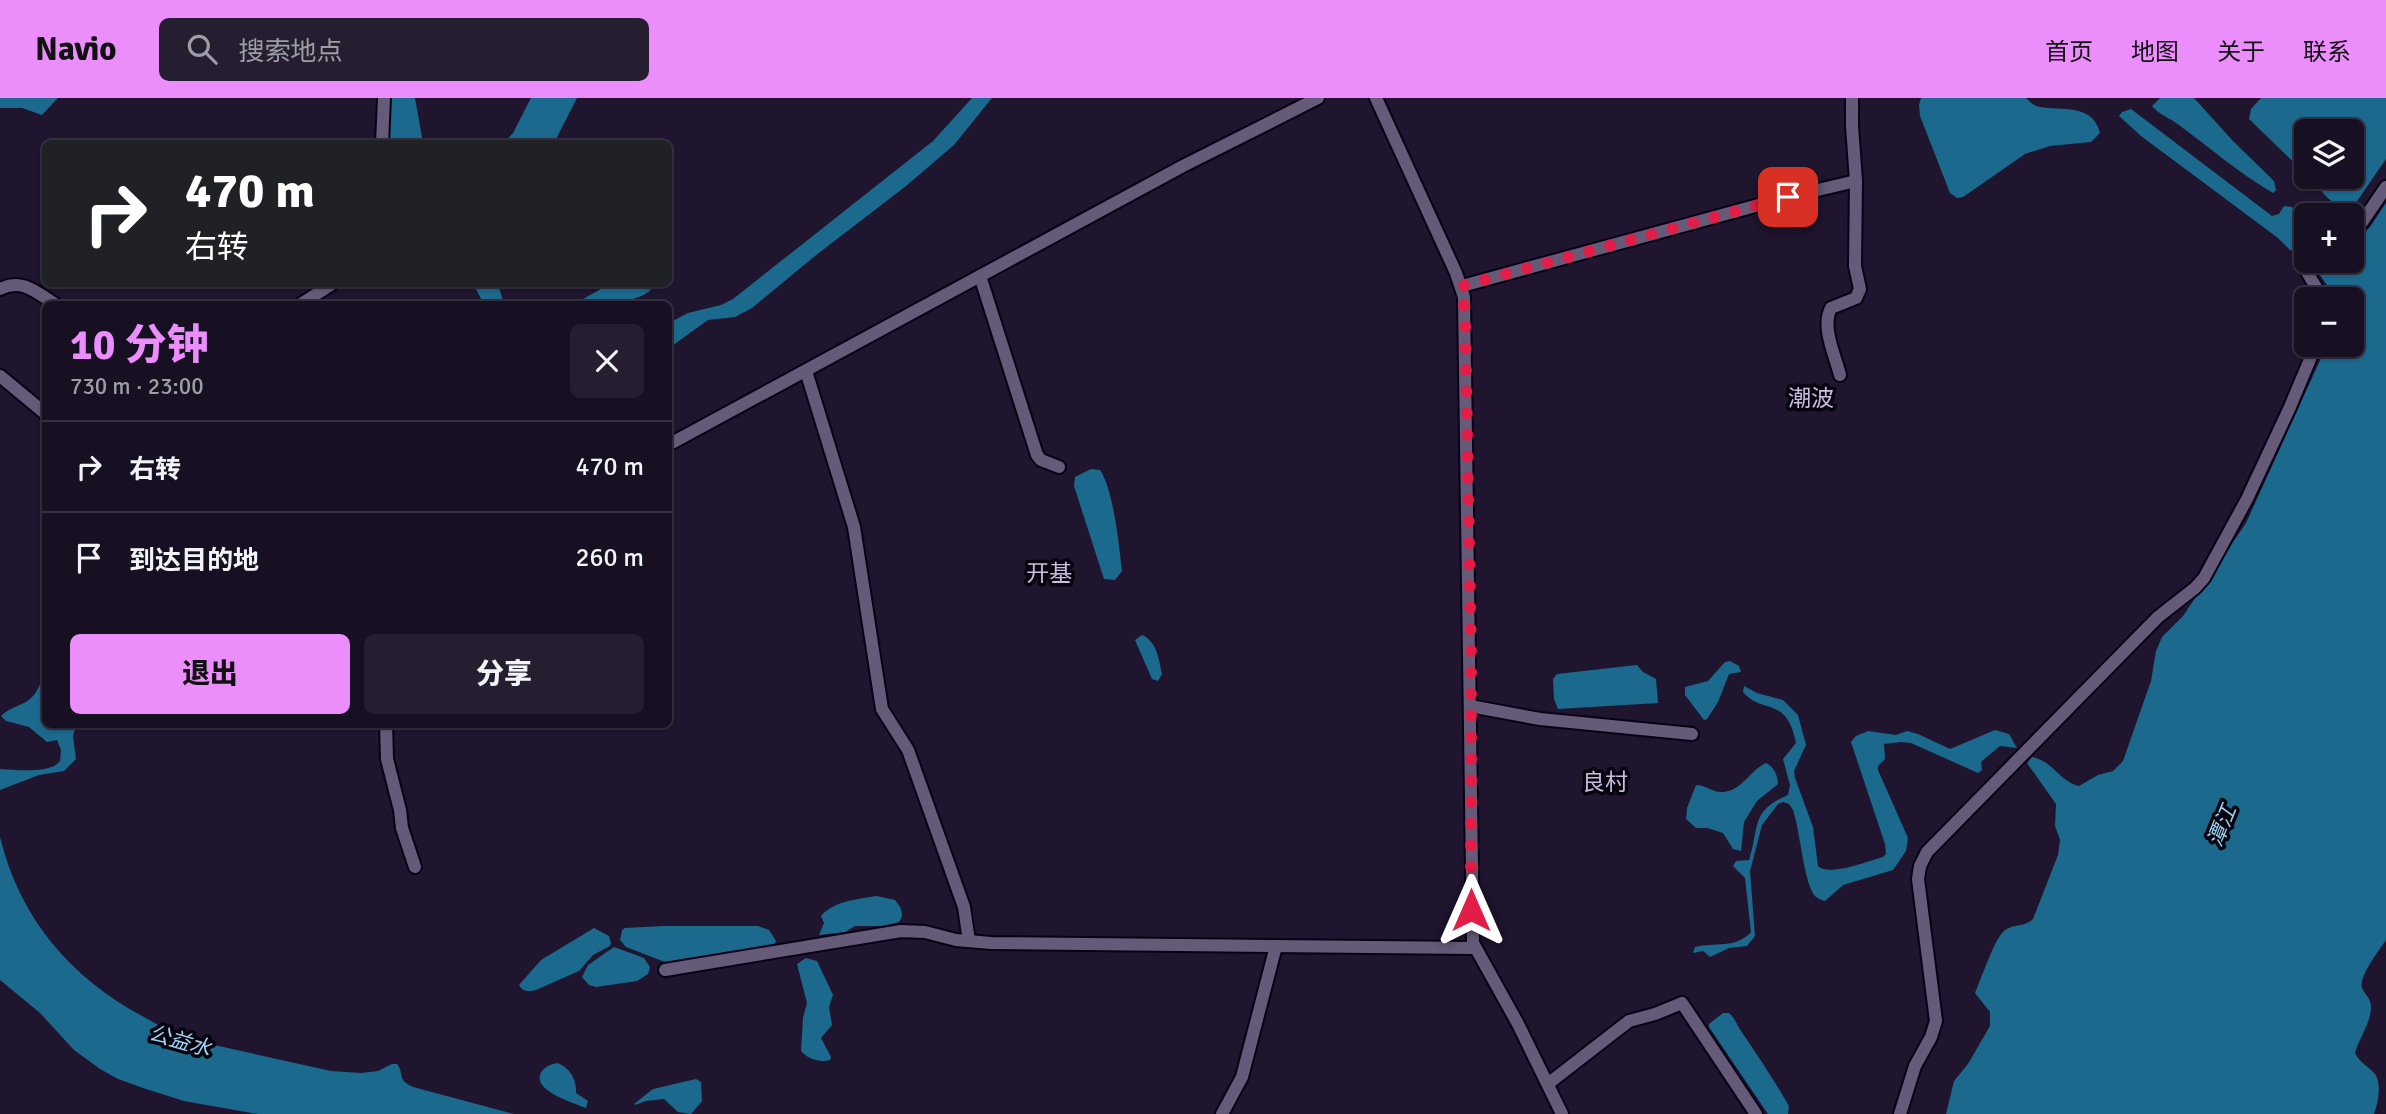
<!DOCTYPE html>
<html lang="zh">
<meta charset="utf-8">
<style>
:root{--surface:#171023;--page:#241e30;--text:#f1f3f6;--muted:#9e9da6;--line:#363041;--accent:#eb8dfb}
body{margin:0;font-family:Signika,"Noto Sans SC",sans-serif;background:var(--page);color:var(--text);height:100vh;display:flex;flex-direction:column;font-size:26px;white-space:nowrap}
*{box-sizing:border-box;margin:0}
p{font-size:23px;color:var(--muted)}
.icon{flex:none;width:38px;height:38px;fill:none;stroke:currentColor;stroke-width:2;stroke-linecap:round;stroke-linejoin:round}
.map{position:relative;flex:1;overflow:hidden}
.panel{position:absolute;left:42px;top:203px;width:630px;height:427px;display:flex;flex-direction:column;background:var(--surface);border-radius:10px;box-shadow:0 2px 5px #0004,0 0 0 2px var(--line)}
.panel>*{flex:none}
.hud{position:absolute;left:42px;top:42px;width:630px;height:147px;border-radius:10px;box-shadow:0 2px 5px #0004,0 0 0 2px var(--line);background:#202124;color:#fff;overflow:hidden}
.tools{position:absolute;left:2294px;top:21px;display:grid;gap:14px}
.tools a{display:grid;place-items:center;width:70px;height:70px;border-radius:10px;background:var(--surface);box-shadow:0 2px 5px #0004,0 0 0 2px var(--line);font-size:35px}
.pin{position:absolute;display:grid;place-items:center;width:60px;height:60px;color:#fff;margin:-30px;border-radius:14px;box-shadow:0 4px 10px #0006}
.me{position:absolute;width:77px;margin:-38px;rotate:0deg;stroke-linejoin:round;filter:drop-shadow(0 0 5px #0008)}
.turn{display:flex;align-items:center;gap:24px;height:147px;padding:0 28px;font-size:32px}
.turn .icon{width:91px;height:91px;stroke-width:2.5}
.turn b{display:block;font-size:49px;line-height:60px}
.round{display:grid;place-items:center;flex:none;width:74px;height:74px;border-radius:10px;background:var(--page)}
.head{display:flex;align-items:center;justify-content:space-between;height:119px;padding:0 28px}
h1{font-size:42px;font-weight:800;line-height:52px;color:var(--accent)}
.button{display:flex;gap:14px;margin-top:auto;padding:14px 28px}
.button a{flex:1;height:80px;border-radius:10px;background:var(--accent);color:#111;font-size:28px;font-weight:800;line-height:80px;text-align:center}
.button a+a{background:var(--page);color:var(--text)}
ul{padding:0;list-style:none}
li{display:flex;align-items:center;gap:21px;height:91px;padding:0 28px;border-top:2px solid var(--line)}
li div{flex:1}
li b{display:block;font-size:26px}
li em{font-style:normal}
header{display:flex;align-items:center;gap:42px;box-sizing:border-box;height:98px;padding:0 35px;background:var(--accent);color:#111}
header strong{font-size:33px}
nav{display:flex;gap:38px;margin-inline-start:auto;font-size:24px}
.search{width:490px;height:63px;background:var(--page);display:flex;align-items:center;gap:18px;box-sizing:border-box;padding:0 24px;border-radius:10px;color:var(--muted);font-size:26px}
.map>svg:first-child{display:block}
</style>
<header>
<strong>Navio</strong>
<div class="search"><svg class="icon" aria-label="search" viewBox="0 0 24 24"><circle cx="10" cy="10" r="6"/><path d="M15 15l6 6"/></svg>搜索地点</div>
<nav><a>首页</a><a>地图</a><a>关于</a><a>联系</a></nav>
</header>
<div class="map">
<svg width="2386" height="1016" viewBox="0 0 2386 1016">
<rect width="100%" height="100%" fill="#1f152f"/>
<g fill="#1b698d">
<path d="M0,0H58L42,17L22,10H0Z"/>
<path d="M388,0H415L423,45H389L387,32Z"/>
<path d="M531,0H577L554,45H504L513,35Z"/>
<path d="M972,0H992L954,47L906,88L815,158L752,210L735,219L708,222L669,250V225L688,215L721,207L733,201L933,43Z"/>
<path d="M1921,0H2026C2030,4 2034,8 2040,9C2061,13 2093,5 2100,35L2091,44L2050,48L2025,56L1963,99L1957,100L1950,95L1920,18L1919,7Z"/>
<path d="M2160,0H2194L2233,43L2274,83L2276,92L2273,95C2239,75 2210,50 2179,27C2170,20 2159,17 2152,8Z"/>
<path d="M2261,0H2386V61L2353,109C2336,116 2320,90 2309,79H2352V33H2306V76L2249,21L2251,11Z"/>
<path d="M2131,11L2272,118L2279,116L2284,108L2292,109L2306,128V142L2295,153L2290,152L2278,140L2141,38L2119,18L2122,14Z"/>
<path d="M2386,105V842C2379,853 2359,877 2362,890C2365,897 2371,900 2371,909C2371,925 2359,940 2355,955C2360,965 2368,968 2375,976C2382,986 2378,1005 2374,1016H1946L1954,983L1968,966L1990,928V914L1975,895C1981,881 1994,843 2003,834C2012,825 2024,830 2033,821L2058,757L2060,742L2055,728L2056,706L2027,665L2032,659C2055,664 2057,682 2079,688L2098,677L2113,673L2123,663L2151,583L2156,553L2162,539L2183,518L2246,425L2327,247H2352V201H2337L2317,173L2319,163H2352V147L2370,129Z"/>
<path d="M473,186H498L504,206H484Z"/>
<path d="M610,186H653L654,188C641,207 595,207 574,206Z"/>
<path d="M1091,371L1100,372C1114,393 1119,448 1122,473L1115,482L1104,481L1074,388L1075,379Z"/>
<path d="M1142,537C1157,543 1159,562 1162,576L1158,583L1152,581L1135,542Z"/>
<path d="M1730,563L1739,568L1741,574L1729,576L1718,604L1707,621L1704,622L1685,597V589L1708,583L1725,564Z"/>
<path d="M1637,567L1643,574L1656,581L1658,605L1558,611L1554,601L1553,581L1557,576Z"/>
<path d="M45,575L46,626L76,627L73,638L76,661L64,673L39,677L0,692V671C15,672 51,676 60,663L61,652L57,642L47,644L29,629L6,623L1,618C11,608 23,608 31,600C38,594 41,583 45,575Z"/>
<path d="M1744,588L1757,595L1783,602L1798,617L1806,647L1794,673L1795,680L1813,729L1818,768C1829,779 1868,763 1883,759L1886,756L1885,746L1851,644L1856,638L1868,633L1896,637L1907,633L1918,636L1950,651L1995,632L2009,636L2017,650L2000,648L1981,664L1982,672L1978,675L1911,645L1901,644L1884,646L1885,661L1878,668V672L1908,740L1906,753L1893,772L1843,787L1825,803C1822,802 1818,801 1815,798C1804,786 1800,732 1793,712L1789,706L1783,704L1778,706L1762,727L1750,773L1755,838L1747,848L1729,850L1710,859L1703,853L1693,855L1695,849C1715,844 1736,851 1751,834L1745,780L1733,768L1736,763L1749,762C1760,728 1750,713 1788,697L1790,687L1783,661L1796,645C1787,597 1762,617 1743,594Z"/>
<path d="M1766,665C1773,668 1778,677 1778,686L1757,703L1744,724L1741,753L1733,751L1723,735L1707,730H1696L1686,721L1687,710L1696,687C1706,687 1713,695 1723,694C1742,693 1750,672 1766,665Z"/>
<path d="M0,739C20,821 71,880 144,919C158,927 172,935 187,941L331,973L361,975L378,973L392,966H397C405,976 396,981 413,989L514,1016H258L184,1003L146,991L118,981L100,971L74,952L40,915L0,882Z"/>
<path d="M877,798L895,802C901,809 905,816 899,824L882,828H855L845,834L819,837L824,825L821,818C834,803 858,801 877,798Z"/>
<path d="M663,828H758L769,832L776,843L774,847L665,864L626,849L620,842L622,832L625,830Z"/>
<path d="M594,830L609,838L611,845L610,848L593,857L579,873L536,892C529,894 523,894 519,887L541,862Z"/>
<path d="M614,849L644,860L650,869L648,876L637,883L596,889L589,887L582,879L588,867Z"/>
<path d="M806,860L817,863L833,897L829,909L832,927L821,940L831,959L830,962C820,965 808,961 801,953L803,920L807,905L797,866Z"/>
<path d="M1723,915H1729C1735,920 1737,927 1741,933C1758,958 1774,982 1789,1008L1788,1016H1768L1709,929V926Z"/>
<path d="M557,965C570,969 577,983 576,995L588,1003L586,1010C574,1005 529,992 542,973C546,968 552,966 557,965Z"/>
<path d="M696,981L701,984L702,1003L691,1016L678,1014L664,1001L646,1003L635,1007L634,1006L653,991Z"/>
</g>
<g fill="none" stroke-linecap="round" stroke-linejoin="round">
<g stroke="#090216" stroke-width="16">
<g id="minor">
<path d="M1376,0L1456,175L1464,199L1473,845L1518,926L1562,1016"/>
<path d="M382,46L384,0"/>
<path d="M2352,134L2358,130L2386,89"/>
<path d="M2306,161L2307,174L2323,201"/>
<path d="M980,178L1037,357L1041,362L1059,369"/>
<path d="M1462,188L1788,99L1856,83"/>
<path d="M0,191C22,180 36,194 55,206"/>
<path d="M301,206L332,186"/>
<path d="M806,273L854,429L882,611L908,652L964,809L969,843"/>
<path d="M1840,277C1835,257 1821,229 1831,210L1856,200L1860,191L1855,168L1856,83L1852,28V0"/>
<path d="M0,278L46,316"/>
<path d="M668,347L1183,68L1318,0"/>
<path d="M1470,608L1540,621L1692,636"/>
<path d="M386,626L387,661L400,712L402,730L415,769"/>
<path d="M665,872L901,833L925,834L956,842L991,845L1475,850"/>
<path d="M1549,985L1629,923L1655,916L1682,905L1756,1016"/>
<path d="M1222,1016L1242,979L1276,848"/>
<path d="M1900,1016L1915,968L1931,939L1936,923L1918,781L1920,768L1927,754L2158,519L2195,490L2204,480L2247,401L2290,309L2316,247"/>
</g>
</g>
<use href="#minor" stroke="#655b79" stroke-width="12"/>
</g>
<g fill="none" stroke-linecap="round" stroke-linejoin="round">
<path stroke="#e11d48" stroke-width="12" stroke-dasharray="0 21.6" d="M1471,812V555L1465,219L1462,188L1788,99"/>
</g>
<g text-anchor="middle" stroke-width="7" stroke-linejoin="round" paint-order="stroke">
<g font-size="21" font-style="italic" fill="#9dd5f6" stroke="#08040e">
<text transform="translate(2222 728) rotate(-68)" y="7">潭江</text>
<text transform="translate(180 943) rotate(16)" y="7">公益水</text>
</g>
<g font-size="23" fill="#c9bde0" stroke="#08040e">
<text x="1811" y="308">潮波</text>
<text x="1049" y="483">开基</text>
<text x="1605" y="692">良村</text>
</g>
</g>
</svg>
<div class="tools">
<a><svg class="icon" aria-label="layers" viewBox="0 0 24 24"><path d="M12 4l9 5-9 5-9-5zM3 14l9 5 9-5"/></svg></a>
<a>+</a>
<a>−</a>
</div>
<div class="pin" style="left:1788px;top:99px;background:#d93025"><svg class="icon" aria-label="arrive" viewBox="0 0 24 24"><path d="M6 21V4h12l-3 4 3 4H6"/></svg></div>
<svg class="me" style="left:1471px;top:812px" viewBox="-20 -20 40 40"><path d="M0-17L14 15 0 8-14 15z" fill="#e11d48" stroke="#fff" stroke-width="4"/></svg>
<div class="hud">
<div class="turn"><svg class="icon" aria-label="right" viewBox="0 0 24 24"><path d="M7 20v-9h11M14 6l5 5-5 5"/></svg><div><b>470 m</b>右转</div></div>
</div>
<section class="panel">
<div class="head"><div><h1>10 分钟</h1><p>730 m · 23:00</p></div><a class="round"><svg class="icon" aria-label="close" viewBox="0 0 24 24"><path d="M6 6l12 12M18 6L6 18"/></svg></a></div>
<ul>
<li><svg class="icon" aria-label="right" viewBox="0 0 24 24"><path d="M7 20v-9h11M14 6l5 5-5 5"/></svg><div><b>右转</b></div><em>470 m</em></li>
<li><svg class="icon" aria-label="arrive" viewBox="0 0 24 24"><path d="M6 21V4h12l-3 4 3 4H6"/></svg><div><b>到达目的地</b></div><em>260 m</em></li>
</ul>
<div class="button"><a>退出</a><a>分享</a></div>
</section>
</div>
